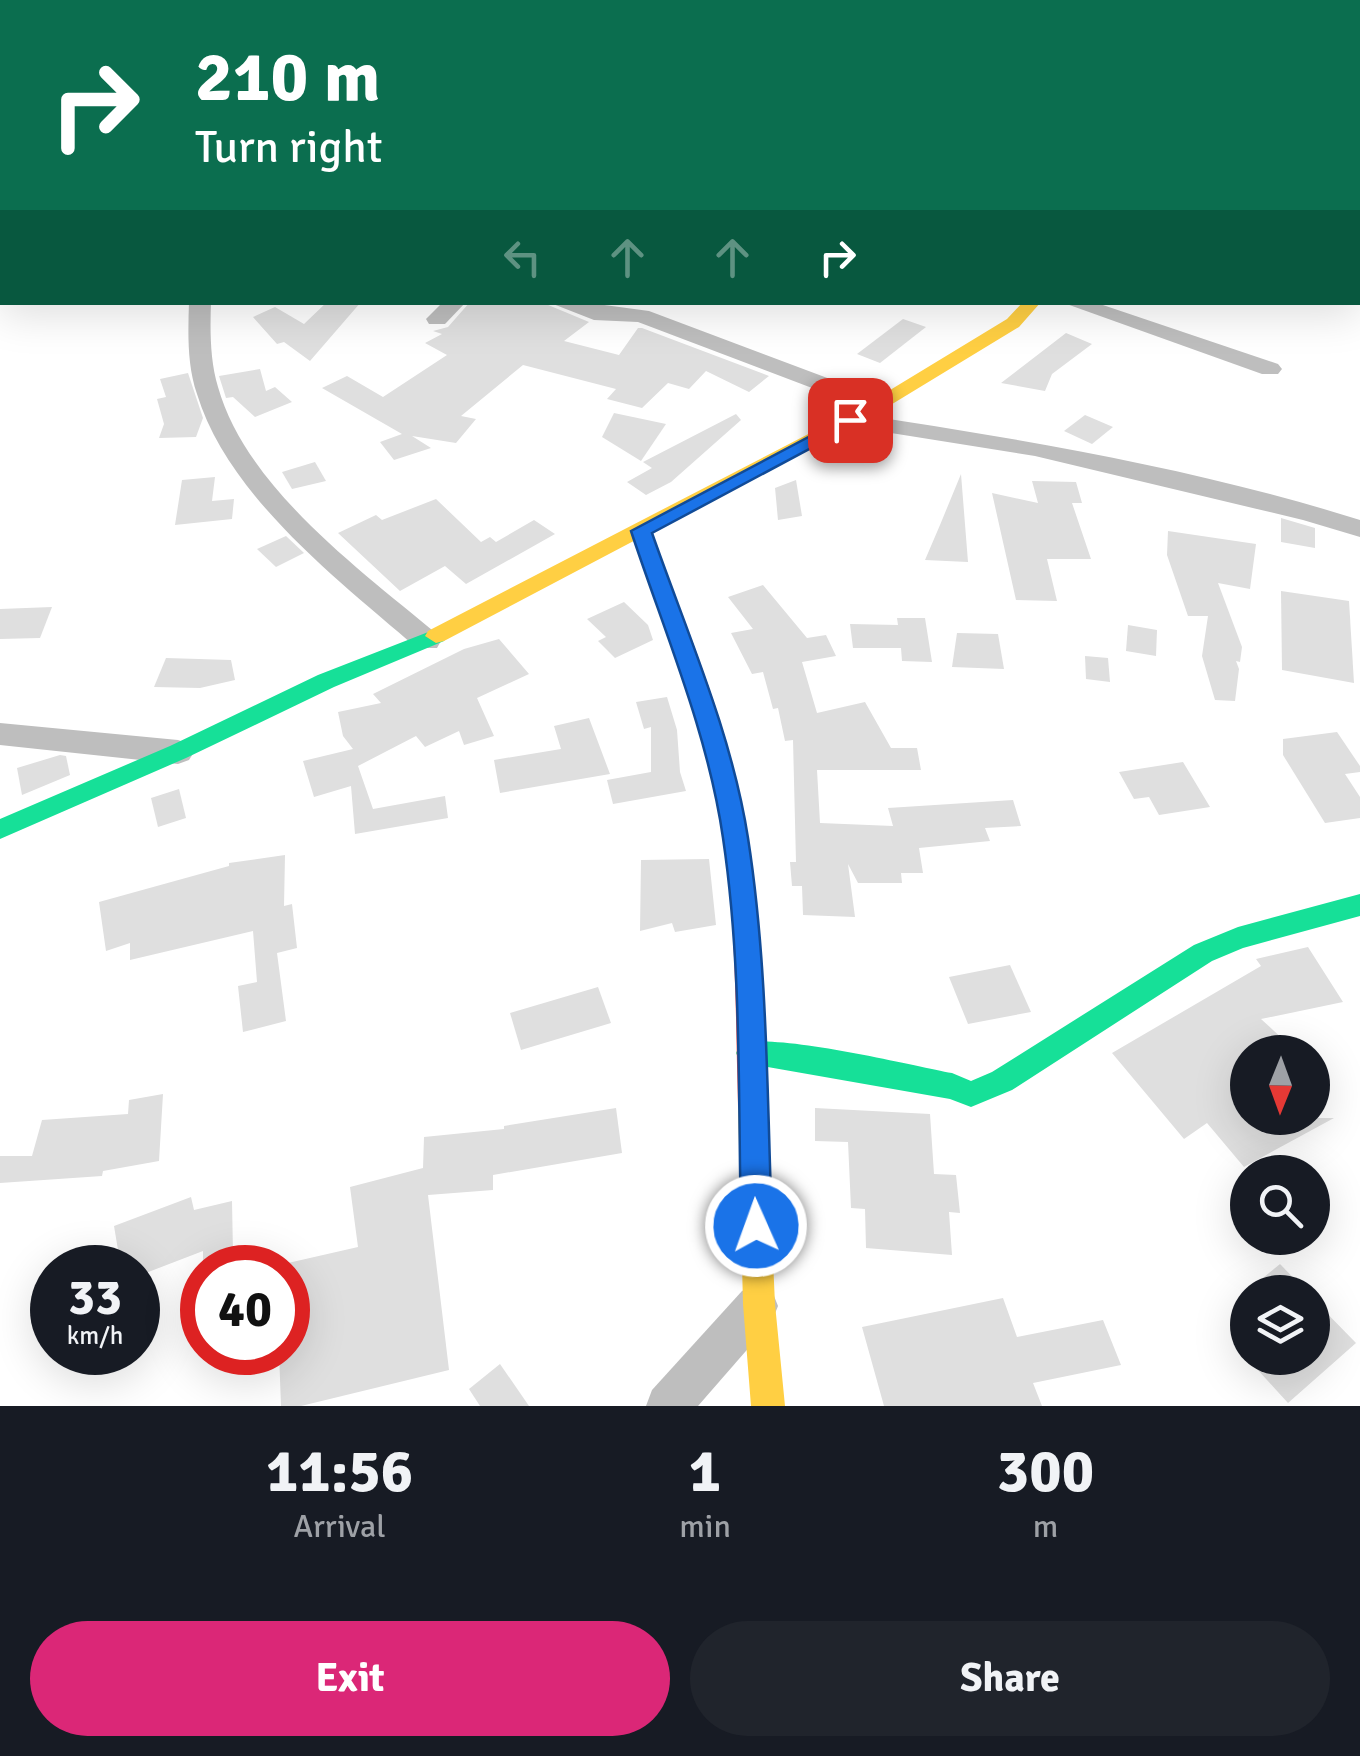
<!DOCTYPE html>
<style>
:root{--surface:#171b24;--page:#20242c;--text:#f1f3f6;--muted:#9ea1a6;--accent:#db2777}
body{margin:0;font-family:Signika,sans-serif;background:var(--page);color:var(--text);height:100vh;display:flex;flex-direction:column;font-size:38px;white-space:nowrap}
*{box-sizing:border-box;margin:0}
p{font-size:32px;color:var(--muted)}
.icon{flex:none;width:55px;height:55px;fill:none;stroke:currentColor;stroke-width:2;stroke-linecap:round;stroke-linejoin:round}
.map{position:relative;height:1406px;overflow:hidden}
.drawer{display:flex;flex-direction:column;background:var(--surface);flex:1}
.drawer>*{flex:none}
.guide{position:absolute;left:0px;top:0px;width:1360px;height:305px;box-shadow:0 10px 40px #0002;background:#0b6e4f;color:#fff;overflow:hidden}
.needle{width:65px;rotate:181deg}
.buttons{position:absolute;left:1230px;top:1035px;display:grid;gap:20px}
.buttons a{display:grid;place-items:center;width:100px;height:100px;border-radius:50%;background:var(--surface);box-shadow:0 10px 40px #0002;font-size:50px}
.speed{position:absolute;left:30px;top:1245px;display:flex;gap:20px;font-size:50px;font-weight:700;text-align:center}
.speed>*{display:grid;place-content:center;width:130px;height:130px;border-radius:50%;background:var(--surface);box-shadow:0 10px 40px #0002;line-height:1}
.speed small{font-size:25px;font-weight:400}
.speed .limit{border:15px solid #d22;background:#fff;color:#111}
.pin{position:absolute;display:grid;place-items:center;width:85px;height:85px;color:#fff;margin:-42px;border-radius:20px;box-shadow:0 5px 15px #0006}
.me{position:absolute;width:110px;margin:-55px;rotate:358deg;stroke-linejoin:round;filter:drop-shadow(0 0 8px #0008)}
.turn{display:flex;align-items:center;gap:35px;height:210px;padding:0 30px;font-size:45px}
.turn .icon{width:130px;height:130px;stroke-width:2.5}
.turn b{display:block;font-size:70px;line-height:85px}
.lanes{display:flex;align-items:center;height:95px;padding:0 30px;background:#0003;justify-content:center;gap:50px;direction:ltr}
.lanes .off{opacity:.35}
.eta{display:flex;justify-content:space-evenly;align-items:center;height:170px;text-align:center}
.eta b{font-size:60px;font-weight:800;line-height:70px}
.action{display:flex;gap:20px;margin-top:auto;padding:20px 30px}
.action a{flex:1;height:115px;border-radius:60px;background:var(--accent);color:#fff;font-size:40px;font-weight:800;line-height:115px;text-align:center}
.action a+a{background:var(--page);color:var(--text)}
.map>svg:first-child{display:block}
</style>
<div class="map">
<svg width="1360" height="1406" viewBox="0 0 1360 1406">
<rect width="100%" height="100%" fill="#fff"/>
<g fill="#dfdfdf">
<path d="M327,302H361L310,361L284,342L277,344L253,317L275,307L304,324Z"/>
<path d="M470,302H541L589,322L564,341L619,355L638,328H642L769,376L749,392L706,371L689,389L668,383L642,408L607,399L616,389L523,365L461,416L476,419L456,443L412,436L431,448L394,460L380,442L402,434L322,388L347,376L383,397L447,355L425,343L442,334L433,331L448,327Z"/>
<path d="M903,319L926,327L880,363L857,354Z"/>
<path d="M1066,333L1092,344L1052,374L1045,391L1001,383Z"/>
<path d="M260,369L266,391L275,387L292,402L255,417L233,397L226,398L219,376Z"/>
<path d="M188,373L203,418L196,437L159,438L164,424L157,399L166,397L160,379Z"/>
<path d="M614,413L666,424L641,461L602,437Z"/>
<path d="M736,414L741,420L671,482L646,495L627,482L652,468L643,462Z"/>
<path d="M1085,415L1113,427L1092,444L1064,431Z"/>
<path d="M315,462L326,481L292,489L282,472Z"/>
<path d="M961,474L968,562L925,560L940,525Z"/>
<path d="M215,477L212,501L234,499L232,519L175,525L182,480Z"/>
<path d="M796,480L802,516L778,520L775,488Z"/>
<path d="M1032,481L1076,482L1082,503H1072L1091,559H1047L1057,601L1016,600L992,493L1038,503Z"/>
<path d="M436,499L481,542L490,537L496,542L534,520L555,534L466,584L445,566L400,591L338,533L376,515L382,520Z"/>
<path d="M1281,518L1315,528V548L1281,542Z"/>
<path d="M1168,531L1256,544L1250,589L1218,583L1242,647L1240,662L1236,661L1239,669L1235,701L1215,700L1202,656L1208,616H1188L1167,555Z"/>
<path d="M286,536L304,553L276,567L257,549Z"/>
<path d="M763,585L807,638L826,635L836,656L802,662L817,713L865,702L891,748H917L921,770H817L820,823L893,826L888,808L1013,800L1021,826L985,828L990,841L919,848L923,873H901L902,883H858L848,864L855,917L803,915L802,886H792L790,862H796L793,740L785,741L778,708L773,709L763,672L752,674L731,633L753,629L728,597Z"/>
<path d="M1281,591L1349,601L1354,683L1282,670Z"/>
<path d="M624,602L648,625L653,640L615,658L598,641L606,637L587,619Z"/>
<path d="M52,607L40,638L0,639V609Z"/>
<path d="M897,618H925L932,662L902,661L901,648H853L850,624L898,625Z"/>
<path d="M1128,625L1157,630L1156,656L1126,651Z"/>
<path d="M957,633L998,634L1004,669L952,667Z"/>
<path d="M499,639L529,674L477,698L494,736L464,745L459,731L425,747L416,736L358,766L373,809L445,796L448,818L355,834L351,786L314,797L303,761L353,749L343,736L338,712L381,703L373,694L464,649Z"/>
<path d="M1085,656L1108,658L1110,682L1086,679Z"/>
<path d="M166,658L231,660L235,680L200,688L154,687Z"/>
<path d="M667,697L677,730L680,772L686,791L613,804L607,780L651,772V727L644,729L636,702Z"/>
<path d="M589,718L610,774L500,793L494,760L561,749L554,726Z"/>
<path d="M1337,732L1360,766V772L1345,774L1360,797V818L1325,823L1283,755V739Z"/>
<path d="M60,755L66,756L70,775L22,795L17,768Z"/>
<path d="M1183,762L1210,807L1159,815L1149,797L1134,799L1119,772Z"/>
<path d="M179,789L186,818L158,827L151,798Z"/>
<path d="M285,855L284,906L292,904L297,948L277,953L286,1021L243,1032L238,986L257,982L253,931L130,960V943L106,951L99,902L229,866V863Z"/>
<path d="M709,859L716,925L675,932L672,923L640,931L641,860Z"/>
<path d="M1308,947L1343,1002L1261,1019L1297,1052H1248V1118H1334L1244,1167L1207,1123L1184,1139L1112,1053L1261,966L1256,959Z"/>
<path d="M1010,965L1031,1012L968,1024L949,977Z"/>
<path d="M598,987L611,1023L521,1050L510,1013Z"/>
<path d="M163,1094L159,1161L103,1171L102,1176L0,1183V1156H32L42,1120L128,1114L129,1100Z"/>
<path d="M616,1108L622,1153L493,1175V1190L428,1195L449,1370L301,1406H281L279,1352H288V1263L358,1247L350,1187L423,1168L424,1137L504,1129V1126Z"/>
<path d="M815,1108L930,1114L934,1174L956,1175L960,1213L949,1212L952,1255L866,1248L865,1209L851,1208L848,1142L815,1141Z"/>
<path d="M191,1197L194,1210L232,1201L233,1254L203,1261V1251L138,1276V1268H121L114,1226Z"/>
<path d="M1280,1264L1307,1292H1246Z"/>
<path d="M1003,1298L1017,1337L1103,1320L1121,1365L1033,1383L1042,1406H884L862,1327Z"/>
<path d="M1312,1298L1356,1343L1288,1403L1247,1358H1312Z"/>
<path d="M500,1364L529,1406H480L469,1389Z"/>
</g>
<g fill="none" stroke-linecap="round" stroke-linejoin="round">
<g fill="#bebebe" fill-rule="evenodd">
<path d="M334,0H350V2H335Z"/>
<path d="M767,0H784L786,2H769Z"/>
<path d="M1092,0H1108V2H1093Z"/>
<rect x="1358" y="17" width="2" height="10"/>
<path d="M1358,191L1360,192V204L1358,203Z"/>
<path d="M189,302H211C210,331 210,360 218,387C246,487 360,570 437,634L441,641L437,648H417C339,581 228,496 197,394C187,365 188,333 189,302Z"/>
<path d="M443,302H466L445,324H429L426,319Z"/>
<path d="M548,302H582L649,311L886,400L890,405L878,412L870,410L638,322L594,320Z"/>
<path d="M1061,302H1094L1278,364L1282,369L1278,374H1262Z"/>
<path d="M850,413C1021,439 1195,468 1360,520V537L1303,520L1035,456L841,425L838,420L841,415Z"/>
<path d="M0,723L178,740L189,744L194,752L189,760L178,764L0,745Z"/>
<path d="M757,1285L772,1291L778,1306L772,1321L698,1406H646L652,1390L742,1291Z"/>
</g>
<g fill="#16e098" fill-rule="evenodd">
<path d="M436,629L447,636L444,641L334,687L186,758L0,839V819L170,746L318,675Z"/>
<path d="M1360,894V916L1243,948L1212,961L1012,1090L971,1107L950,1099L740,1062L736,1053L740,1044C774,1032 910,1065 952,1073L971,1081L992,1072L1194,945L1238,927Z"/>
</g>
<g fill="#ffcf43" fill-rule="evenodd">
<path d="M1023,302H1041L1019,327L884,409L444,641L436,643L425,636L428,631L872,401L1007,319Z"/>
<path d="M752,1093L762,1097L766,1106L775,1304L785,1406H751L743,1304L738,1106L742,1097Z"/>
</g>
<path fill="#f24e42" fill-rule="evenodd" d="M641,525L651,531C683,620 722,708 741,800C762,900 763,1004 766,1106L762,1115L752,1119L742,1115L738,1106C735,1004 737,901 717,801C699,708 662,620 631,531Z"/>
</g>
<path fill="#1a73e8" stroke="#114b97" stroke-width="2.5" d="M850,415L856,416V424L652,533C687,633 732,734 748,838C768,966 767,1098 772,1226L767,1237L756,1242L746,1237L741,1226C738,1098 742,965 723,838C708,733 664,631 631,531Z"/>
</svg>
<div class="buttons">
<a><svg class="needle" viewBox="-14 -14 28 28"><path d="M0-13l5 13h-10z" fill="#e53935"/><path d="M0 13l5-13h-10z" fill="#9ea1a6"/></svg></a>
<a><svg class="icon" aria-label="search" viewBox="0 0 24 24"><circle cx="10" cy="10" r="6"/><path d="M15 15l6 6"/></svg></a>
<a><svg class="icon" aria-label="layers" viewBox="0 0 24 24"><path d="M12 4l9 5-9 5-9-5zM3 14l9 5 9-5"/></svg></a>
</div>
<div class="speed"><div>33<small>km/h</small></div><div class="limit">40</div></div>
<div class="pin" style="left:850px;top:420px;background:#d93025"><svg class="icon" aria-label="arrive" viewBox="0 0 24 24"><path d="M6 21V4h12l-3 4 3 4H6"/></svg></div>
<svg class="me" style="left:756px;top:1226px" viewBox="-20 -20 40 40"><circle r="17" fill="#1a73e8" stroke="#fff" stroke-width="3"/><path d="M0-11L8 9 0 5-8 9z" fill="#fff"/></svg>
<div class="guide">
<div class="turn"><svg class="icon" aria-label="right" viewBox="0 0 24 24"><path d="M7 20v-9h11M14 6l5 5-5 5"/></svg><div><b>210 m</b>Turn right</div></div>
<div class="lanes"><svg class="icon off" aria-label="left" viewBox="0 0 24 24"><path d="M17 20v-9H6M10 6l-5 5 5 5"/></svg><svg class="icon off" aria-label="ahead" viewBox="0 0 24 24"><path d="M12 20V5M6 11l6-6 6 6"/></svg><svg class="icon off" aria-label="ahead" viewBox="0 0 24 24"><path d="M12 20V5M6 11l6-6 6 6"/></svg><svg class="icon" aria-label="right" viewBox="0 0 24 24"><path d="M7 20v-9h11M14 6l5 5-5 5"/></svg></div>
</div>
</div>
<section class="drawer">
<div class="eta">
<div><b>11:56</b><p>Arrival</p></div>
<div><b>1</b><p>min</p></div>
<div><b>300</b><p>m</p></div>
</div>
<div class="action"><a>Exit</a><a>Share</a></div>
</section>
